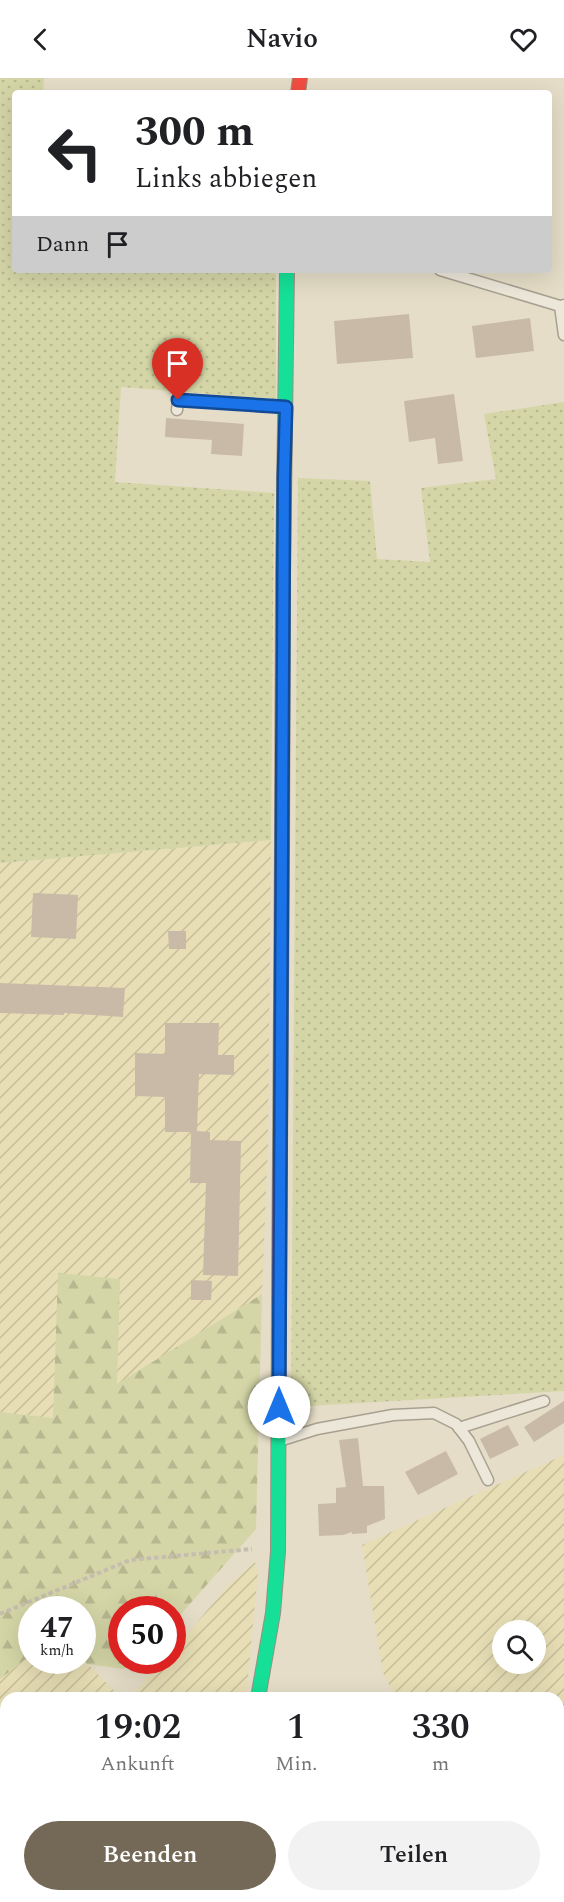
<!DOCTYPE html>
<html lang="de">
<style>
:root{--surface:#fff;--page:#f2f2f2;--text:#202124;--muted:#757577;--accent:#746856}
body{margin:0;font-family:Spectral,serif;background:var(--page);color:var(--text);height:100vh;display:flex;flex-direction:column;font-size:22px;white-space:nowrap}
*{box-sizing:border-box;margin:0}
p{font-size:20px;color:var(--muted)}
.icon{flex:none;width:33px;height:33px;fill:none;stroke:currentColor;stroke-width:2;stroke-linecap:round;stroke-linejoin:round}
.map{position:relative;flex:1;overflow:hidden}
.sheet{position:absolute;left:0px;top:1614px;width:564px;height:210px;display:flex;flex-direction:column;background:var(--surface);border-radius:18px 18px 0 0;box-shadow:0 6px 24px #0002}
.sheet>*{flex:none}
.top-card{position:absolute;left:12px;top:12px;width:540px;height:183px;border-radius:6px;box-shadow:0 6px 24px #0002;background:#fff;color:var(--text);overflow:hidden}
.fabs{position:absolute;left:492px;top:1542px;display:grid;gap:12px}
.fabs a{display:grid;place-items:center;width:54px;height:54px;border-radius:50%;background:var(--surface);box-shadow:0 6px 24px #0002;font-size:30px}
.speed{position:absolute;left:18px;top:1518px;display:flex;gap:12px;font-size:30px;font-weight:700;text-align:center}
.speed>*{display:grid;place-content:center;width:78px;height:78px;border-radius:50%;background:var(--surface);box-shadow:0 6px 24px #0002;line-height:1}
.speed small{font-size:15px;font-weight:400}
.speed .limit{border:9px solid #d22;background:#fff;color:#111}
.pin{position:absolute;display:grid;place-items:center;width:51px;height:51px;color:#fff;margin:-62px -26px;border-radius:50% 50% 50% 0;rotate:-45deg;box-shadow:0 0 6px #0007}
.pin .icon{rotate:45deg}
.me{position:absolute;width:66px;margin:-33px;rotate:0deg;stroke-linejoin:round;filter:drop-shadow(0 0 4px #0008)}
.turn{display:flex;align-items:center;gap:21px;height:126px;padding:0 24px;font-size:27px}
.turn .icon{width:78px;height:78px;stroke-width:2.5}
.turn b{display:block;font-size:42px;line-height:51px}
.then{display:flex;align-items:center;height:57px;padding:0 24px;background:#0003;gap:12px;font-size:22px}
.eta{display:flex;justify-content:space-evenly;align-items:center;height:102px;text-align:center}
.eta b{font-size:36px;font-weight:600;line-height:42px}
.cta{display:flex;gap:12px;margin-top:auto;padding:12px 24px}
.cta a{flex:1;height:69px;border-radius:36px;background:var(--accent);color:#fff;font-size:24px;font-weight:600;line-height:69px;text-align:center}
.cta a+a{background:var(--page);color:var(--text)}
header{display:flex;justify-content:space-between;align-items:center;height:78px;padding:0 24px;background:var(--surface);font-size:27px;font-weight:600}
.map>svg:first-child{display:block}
</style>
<header><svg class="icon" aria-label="back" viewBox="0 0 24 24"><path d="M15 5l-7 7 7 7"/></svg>Navio<svg class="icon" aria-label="heart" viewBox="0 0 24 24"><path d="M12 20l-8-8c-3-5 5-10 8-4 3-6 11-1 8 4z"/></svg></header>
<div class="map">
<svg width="564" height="1824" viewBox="0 0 564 1824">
<defs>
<pattern id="farmland-furrows" width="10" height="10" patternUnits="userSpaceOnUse" patternTransform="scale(1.5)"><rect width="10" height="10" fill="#e7deb5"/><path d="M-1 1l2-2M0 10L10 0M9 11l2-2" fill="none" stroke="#c7be9b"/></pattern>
<pattern id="grass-dots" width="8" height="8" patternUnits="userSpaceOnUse" patternTransform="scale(1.5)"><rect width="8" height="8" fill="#d4d6a7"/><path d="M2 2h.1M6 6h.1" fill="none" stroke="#b7b88f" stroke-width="1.8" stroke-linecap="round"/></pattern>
<pattern id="forest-firs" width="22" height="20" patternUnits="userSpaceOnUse" patternTransform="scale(1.5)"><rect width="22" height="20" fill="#d4d6a7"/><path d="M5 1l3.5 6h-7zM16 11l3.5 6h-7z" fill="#b7b88f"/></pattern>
</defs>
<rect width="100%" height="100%" fill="#e5ddc7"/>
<g fill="url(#farmland-furrows)" fill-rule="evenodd">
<path d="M271,762L268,1065L262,1216L117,1307L119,1202L53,1341L0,1334V785Z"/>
<path d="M564,1377V1766L558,1768V1620H396L383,1595L362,1467ZM502,1552H536V1586H502Z"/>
<path d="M255,1484L258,1495L247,1609L243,1620H6V1818H79L70,1824H0V1601L31,1577L32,1582L83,1581L119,1618L135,1614L163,1583L172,1582L173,1572L229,1507Z"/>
</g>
<g fill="url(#grass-dots)">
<path d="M0,0H44L43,15H15V192H276V321L121,309L115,404L274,415L271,762L0,785Z"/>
<path d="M564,324V1313L291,1329L298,400L370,403L377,481L430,484L421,410L496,401L484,336Z"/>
<path d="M564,1766V1824H390L409,1818H558V1768Z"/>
</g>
<path fill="url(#forest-firs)" d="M58,1195L120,1201L117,1306L262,1216L256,1451L173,1545L172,1532H122V1582L133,1583L123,1591L87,1586L83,1581L82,1532H32L31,1577L0,1601V1334L53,1340Z"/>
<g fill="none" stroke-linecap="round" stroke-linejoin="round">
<g stroke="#b4c9bc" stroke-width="7">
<path d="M558,1772L564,1770"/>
<path d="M396,1824L422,1818"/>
</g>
</g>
<g fill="#c9baa8">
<path d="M409,236L413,280L337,286L334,243Z"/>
<path d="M530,240L534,273L476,280L472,248Z"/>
<path d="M454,316L463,383L438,386L435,360L409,364L404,323Z"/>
<path d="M166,340L244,346L242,378L211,376L212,362L165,359Z"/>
<path d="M33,815L78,817L76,861L31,859Z"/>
<path d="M168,853H186V871H169Z"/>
<path d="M0,905L125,910L123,939L64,935V937L0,935Z"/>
<path d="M165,945H219L218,977H234V997L199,996L197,1053L210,1054V1062L241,1063L238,1198L203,1197L206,1105H190L191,1054H165V1019L135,1018V975L165,976Z"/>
<path d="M191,1202L212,1203L211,1222H191Z"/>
<path d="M564,1323V1345L534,1364L524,1349Z"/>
<path d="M508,1347L519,1367L490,1381L480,1361Z"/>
<path d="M358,1360L363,1408H384L385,1441L367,1448V1455L352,1456V1454L343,1457L319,1458L318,1426L336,1425V1410L346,1409L339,1362Z"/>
<path d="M446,1373L458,1396L418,1417L405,1394Z"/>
</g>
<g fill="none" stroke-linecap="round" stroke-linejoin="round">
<g stroke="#a8a091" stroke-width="13">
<g id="lane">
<path d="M440,192L560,228L564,227"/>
<path d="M560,228L564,257"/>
<path d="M177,332L178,322L284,329"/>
<path d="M459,1350L544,1323"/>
<path d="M282,1362L317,1351L393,1337L434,1335L456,1346L469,1363L488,1402"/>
</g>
</g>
<g stroke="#999081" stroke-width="16">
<g id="fast">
<path d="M283,496L287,192"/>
<path d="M258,1620L273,1535L278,1474L279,1223"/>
</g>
</g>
<g stroke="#999081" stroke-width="16">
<g id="slow">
<path d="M282,772L283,496"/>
<path d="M99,1824L109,1818"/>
</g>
</g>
<g stroke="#999081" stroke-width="16">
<g id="jam">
<path d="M298,15L300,0"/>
<path d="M279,1223L282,772"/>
</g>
</g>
<path stroke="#c4beb0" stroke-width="4" stroke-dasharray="4.5 3" stroke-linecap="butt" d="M0,1536L130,1482L252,1471"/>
<use href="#lane" stroke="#ece7d9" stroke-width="10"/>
<use href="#fast" stroke="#16e098" stroke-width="14"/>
<use href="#slow" stroke="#ffcf43" stroke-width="14"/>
<use href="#jam" stroke="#f24e42" stroke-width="14"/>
</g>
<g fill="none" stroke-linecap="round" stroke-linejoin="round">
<g stroke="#114b97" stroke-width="15">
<path id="route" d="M178,322L286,329L284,399L279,1329"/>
</g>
<use href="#route" stroke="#1a73e8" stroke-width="10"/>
</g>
</svg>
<div class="fabs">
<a><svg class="icon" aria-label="search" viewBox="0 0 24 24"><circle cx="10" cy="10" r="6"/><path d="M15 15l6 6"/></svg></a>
</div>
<div class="speed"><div>47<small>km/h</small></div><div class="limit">50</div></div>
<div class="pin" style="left:178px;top:322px;background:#d93025"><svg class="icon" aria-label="arrive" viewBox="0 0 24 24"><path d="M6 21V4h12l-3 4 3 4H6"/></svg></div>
<svg class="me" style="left:279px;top:1329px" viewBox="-20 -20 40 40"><circle r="19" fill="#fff"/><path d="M0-13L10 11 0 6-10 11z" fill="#1a73e8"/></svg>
<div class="top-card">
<div class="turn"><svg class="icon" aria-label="left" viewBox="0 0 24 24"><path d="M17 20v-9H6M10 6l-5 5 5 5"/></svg><div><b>300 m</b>Links abbiegen</div></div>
<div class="then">Dann<svg class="icon" aria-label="arrive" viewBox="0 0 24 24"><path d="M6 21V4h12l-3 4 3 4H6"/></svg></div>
</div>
<section class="sheet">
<div class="eta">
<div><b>19:02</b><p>Ankunft</p></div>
<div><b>1</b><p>Min.</p></div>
<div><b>330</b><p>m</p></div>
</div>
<div class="cta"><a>Beenden</a><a>Teilen</a></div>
</section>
</div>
